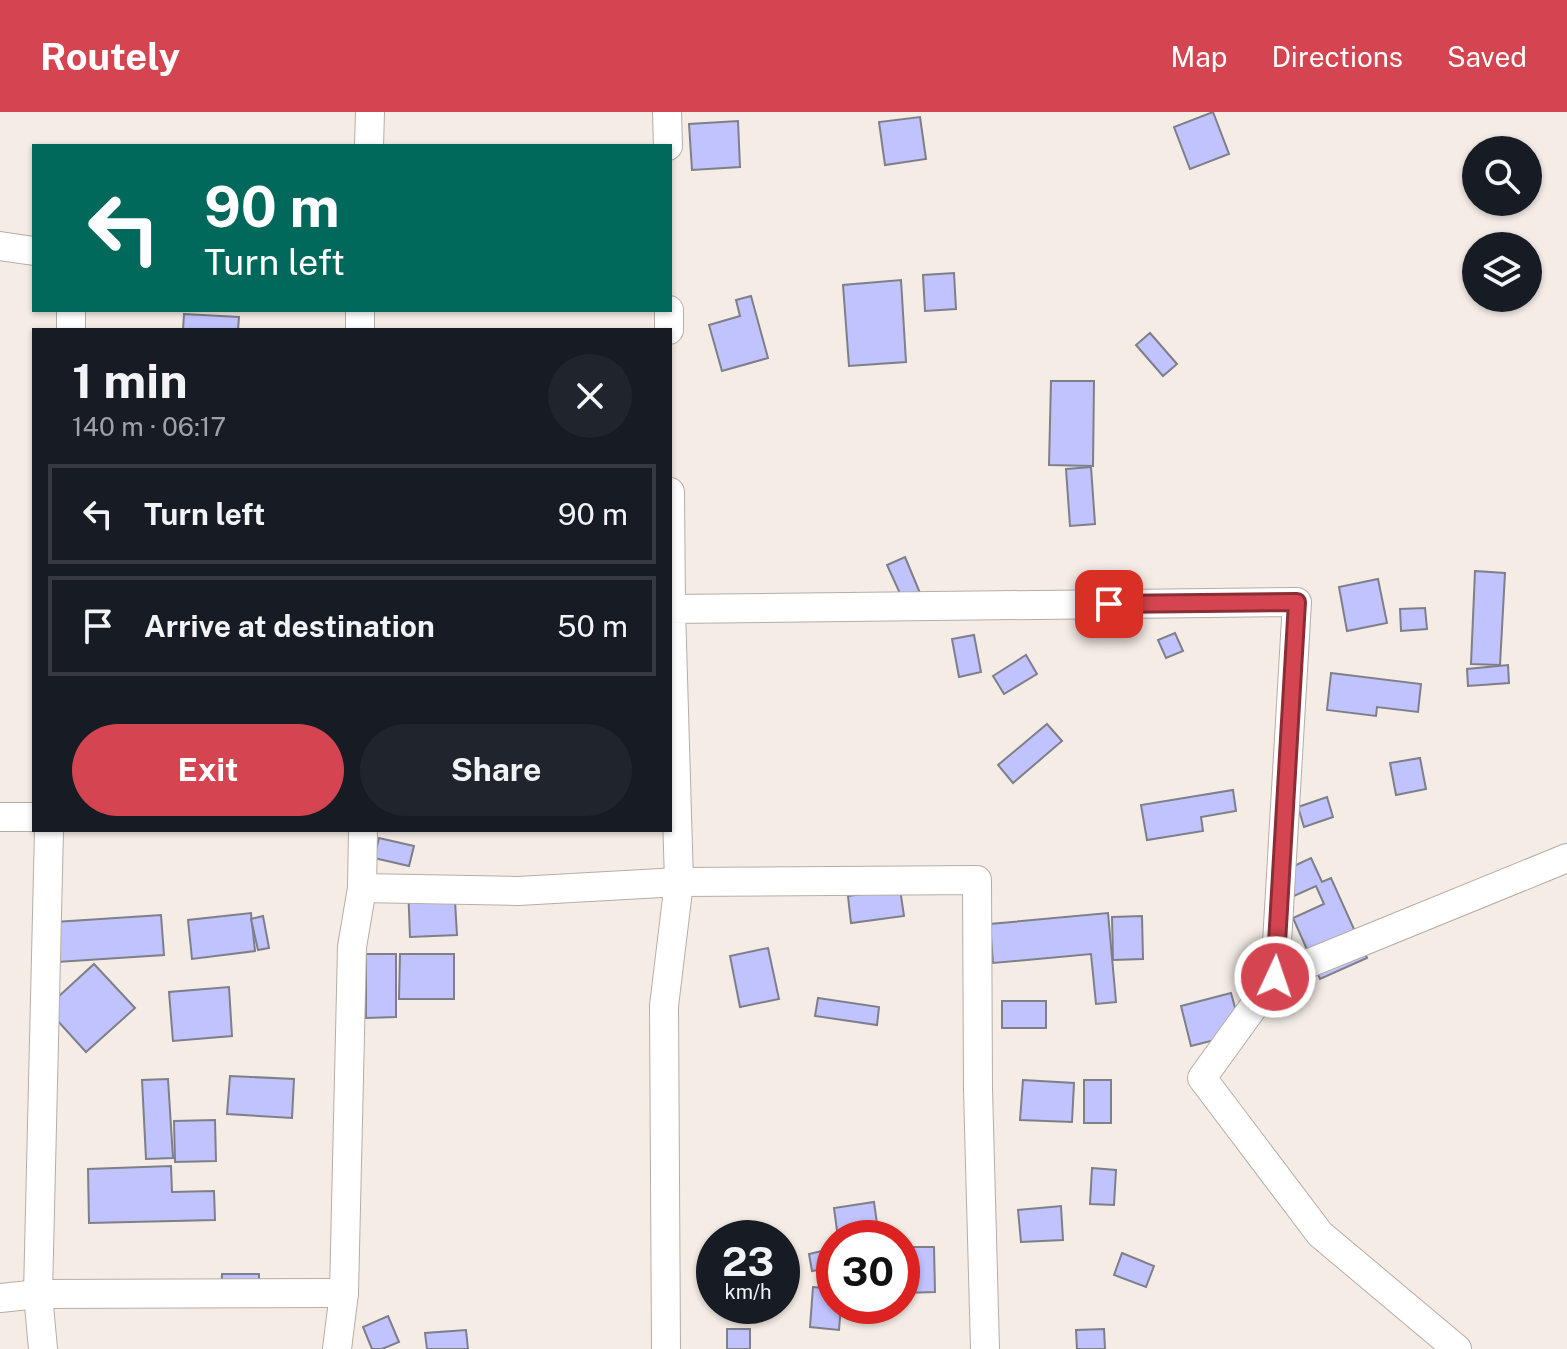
<!DOCTYPE html>
<meta charset="utf-8">
<style>
:root{--surface:#171b24;--page:#20242c;--text:#f1f3f6;--muted:#9ea1a6;--line:#363941;--accent:#d54551}
body{margin:0;font-family:"Public Sans",sans-serif;background:var(--page);color:var(--text);height:100vh;display:flex;flex-direction:column;font-size:30px;white-space:nowrap}
*{box-sizing:border-box;margin:0}
p{font-size:26px;color:var(--muted)}
.icon{flex:none;width:44px;height:44px;fill:none;stroke:currentColor;stroke-width:2;stroke-linecap:round;stroke-linejoin:round}
.map{position:relative;flex:1;overflow:hidden}
.panel{position:absolute;left:32px;top:216px;width:640px;height:504px;display:flex;flex-direction:column;background:var(--surface);border-radius:0px;box-shadow:0 2px 6px #0004}
.panel>*{flex:none}
.banner{position:absolute;left:32px;top:32px;width:640px;height:168px;border-radius:0px;box-shadow:0 2px 6px #0004;background:#00695c;color:#fff;overflow:hidden}
.buttons{position:absolute;left:1462px;top:24px;display:grid;gap:16px}
.buttons a{display:grid;place-items:center;width:80px;height:80px;border-radius:50%;background:var(--surface);box-shadow:0 2px 6px #0004;font-size:40px}
.speed{position:absolute;left:696px;top:1108px;display:flex;gap:16px;font-size:40px;font-weight:700;text-align:center}
.speed>*{display:grid;place-content:center;width:104px;height:104px;border-radius:50%;background:var(--surface);box-shadow:0 2px 6px #0004;line-height:1}
.speed small{font-size:20px;font-weight:400}
.speed .limit{border:12px solid #d22;background:#fff;color:#111}
.pin{position:absolute;display:grid;place-items:center;width:68px;height:68px;color:#fff;margin:-34px;border-radius:16px;box-shadow:0 4px 12px #0006}
.me{position:absolute;width:88px;margin:-44px;rotate:3deg;stroke-linejoin:round;filter:drop-shadow(0 0 6px #0008)}
.turn{display:flex;align-items:center;gap:28px;height:168px;padding:0 40px;font-size:36px}
.turn .icon{width:104px;height:104px;stroke-width:2.5}
.turn b{display:block;font-size:56px;line-height:68px}
.round{display:grid;place-items:center;flex:none;width:84px;height:84px;border-radius:42px;background:var(--page)}
.summary{display:flex;align-items:center;justify-content:space-between;height:136px;padding:0 40px}
h1{font-size:48px;font-weight:700;line-height:60px}
.button{display:flex;gap:16px;margin-top:auto;padding:16px 40px}
.button a{flex:1;height:92px;border-radius:48px;background:var(--accent);color:#fff;font-size:32px;font-weight:700;line-height:92px;text-align:center}
.button a+a{background:var(--page);color:var(--text)}
ul{padding:0;list-style:none}
li{display:flex;align-items:center;gap:24px;height:100px;margin:0 16px 12px;padding:0 24px;border:4px solid var(--line);border-radius:0px}
li div{flex:1}
li b{display:block;font-size:30px}
li em{font-style:normal}
header{display:flex;align-items:center;gap:48px;box-sizing:border-box;height:112px;padding:0 40px;background:var(--accent);color:#fff}
header strong{font-size:38px}
nav{display:flex;gap:44px;margin-inline-start:auto;font-size:28px}
.map>svg:first-child{display:block}
</style>
<header>
<strong>Routely</strong>
<nav><a>Map</a><a>Directions</a><a>Saved</a></nav>
</header>
<div class="map">
<svg width="1567" height="1237" viewBox="0 0 1567 1237">
<rect width="100%" height="100%" fill="#f4ece5"/>
<g fill="#c1c3fe" stroke="#7e7f88" stroke-width="2">
<path d="M1213,0L1229,42L1190,57L1174,15Z"/>
<path d="M920,5L926,47L885,53L879,10Z"/>
<path d="M738,9L740,55L692,58L689,12Z"/>
<path d="M954,161L956,197L925,199L923,163Z"/>
<path d="M901,168L906,250L849,254L843,173Z"/>
<path d="M751,184L768,246L722,259L709,213L740,204L736,188Z"/>
<path d="M184,202L239,205L238,218H183Z"/>
<path d="M1150,221L1177,252L1163,264L1136,233Z"/>
<path d="M1051,269H1094L1093,354L1049,353Z"/>
<path d="M1091,355L1095,412L1070,414L1066,357Z"/>
<path d="M905,445L920,481L903,488L887,453Z"/>
<path d="M1475,459L1505,461L1500,553L1471,552Z"/>
<path d="M1378,467L1387,511L1347,519L1339,475Z"/>
<path d="M1425,496L1427,517L1401,519L1400,497Z"/>
<path d="M1175,521L1183,539L1166,546L1158,528Z"/>
<path d="M974,523L981,560L959,565L952,527Z"/>
<path d="M1026,543L1037,562L1004,582L993,564Z"/>
<path d="M1508,553L1509,571L1468,574L1467,557Z"/>
<path d="M1331,561L1421,572L1418,600L1377,595L1376,604L1327,598Z"/>
<path d="M1047,612L1062,629L1013,671L998,653Z"/>
<path d="M1420,646L1426,677L1396,683L1390,651Z"/>
<path d="M1233,678L1236,699L1201,705L1203,719L1147,728L1141,693Z"/>
<path d="M1327,685L1333,705L1304,715L1298,695Z"/>
<path d="M379,726L414,734L409,754L374,746Z"/>
<path d="M1311,746L1322,770L1331,766L1367,846L1320,867L1293,806L1324,792L1316,774L1294,784L1283,759Z"/>
<path d="M454,772L457,823L410,825L408,774Z"/>
<path d="M900,777L904,804L851,811L848,784Z"/>
<path d="M251,801L255,839L192,847L188,808Z"/>
<path d="M1108,801L1116,890L1096,892L1091,842L993,851L990,812Z"/>
<path d="M161,803L164,843L42,851L40,811Z"/>
<path d="M263,804L269,836L258,838L251,807Z"/>
<path d="M1142,804L1143,847L1113,848L1112,805Z"/>
<path d="M768,836L779,887L740,895L730,844Z"/>
<path d="M366,842H396V905L366,906Z"/>
<path d="M400,842H454V887H399Z"/>
<path d="M94,852L135,896L86,940L46,896Z"/>
<path d="M229,875L232,924L173,929L169,880Z"/>
<path d="M1231,881L1242,921L1191,934L1181,894Z"/>
<path d="M818,886L879,895L877,913L815,904Z"/>
<rect x="1002" y="889" width="44" height="27"/>
<path d="M230,964L294,967L292,1006L227,1002Z"/>
<path d="M168,967L173,1046L146,1047L142,968Z"/>
<path d="M1023,968L1074,971L1072,1010L1020,1008Z"/>
<rect x="1084" y="968" width="27" height="43"/>
<path d="M215,1008L216,1049L175,1050L174,1009Z"/>
<path d="M171,1054L172,1080L214,1079L215,1108L89,1111L88,1057Z"/>
<path d="M1092,1056L1116,1058L1114,1093L1090,1092Z"/>
<path d="M874,1090L879,1126H838L834,1096Z"/>
<path d="M1061,1094L1063,1128L1021,1130L1018,1098Z"/>
<path d="M902,1135H934L935,1180L902,1181Z"/>
<path d="M831,1137L834,1155L812,1159L809,1142Z"/>
<path d="M1122,1141L1154,1154L1146,1175L1114,1163Z"/>
<path d="M222,1162H259V1191H221Z"/>
<path d="M813,1175L834,1177V1194H841L839,1218L810,1215Z"/>
<path d="M388,1204L399,1230L382,1237H372L363,1215Z"/>
<rect x="727" y="1217" width="23" height="20"/>
<path d="M1104,1217L1105,1237H1077L1076,1218Z"/>
<path d="M466,1218L468,1237H427L425,1221Z"/>
</g>
<g fill="none" stroke-linecap="round" stroke-linejoin="round">
<g stroke="#b6ada7" stroke-width="30">
<g id="street">
<path d="M667,0L668,34"/>
<path d="M369,34L370,0"/>
<path d="M0,134L34,139"/>
<path d="M360,198V218"/>
<path d="M669,198V218"/>
<path d="M71,218V198"/>
<path d="M670,380L671,497"/>
<path d="M0,705H34"/>
<path d="M362,776L518,779L679,770L977,768L978,977L985,1237"/>
<path d="M1275,865L1567,746"/>
<path d="M0,1186L38,1182L344,1181"/>
<path d="M43,1237L38,1182L49,718"/>
<path d="M337,1237L344,1181L352,835L362,776L363,718"/>
<path d="M666,1237L664,894L679,770L671,497L1297,490L1275,865L1202,966L1320,1122L1457,1237"/>
</g>
</g>
<use href="#street" stroke="#fff" stroke-width="28"/>
</g>
<g fill="none" stroke-linecap="round" stroke-linejoin="round">
<g stroke="#8a2d35" stroke-width="20">
<path id="route" d="M1109,492L1297,490L1275,865"/>
</g>
<use href="#route" stroke="#d54551" stroke-width="14"/>
</g>
</svg>
<div class="buttons">
<a><svg class="icon" aria-label="search" viewBox="0 0 24 24"><circle cx="10" cy="10" r="6"/><path d="M15 15l6 6"/></svg></a>
<a><svg class="icon" aria-label="layers" viewBox="0 0 24 24"><path d="M12 4l9 5-9 5-9-5zM3 14l9 5 9-5"/></svg></a>
</div>
<div class="speed"><div>23<small>km/h</small></div><div class="limit">30</div></div>
<div class="pin" style="left:1109px;top:492px;background:#d93025"><svg class="icon" aria-label="arrive" viewBox="0 0 24 24"><path d="M6 21V4h12l-3 4 3 4H6"/></svg></div>
<svg class="me" style="left:1275px;top:865px" viewBox="-20 -20 40 40"><circle r="17" fill="#d54551" stroke="#fff" stroke-width="3"/><path d="M0-11L8 9 0 5-8 9z" fill="#fff"/></svg>
<div class="banner">
<div class="turn"><svg class="icon" aria-label="left" viewBox="0 0 24 24"><path d="M17 20v-9H6M10 6l-5 5 5 5"/></svg><div><b>90 m</b>Turn left</div></div>
</div>
<section class="panel">
<div class="summary"><div><h1>1 min</h1><p>140 m · 06:17</p></div><a class="round"><svg class="icon" aria-label="close" viewBox="0 0 24 24"><path d="M6 6l12 12M18 6L6 18"/></svg></a></div>
<ul>
<li><svg class="icon" aria-label="left" viewBox="0 0 24 24"><path d="M17 20v-9H6M10 6l-5 5 5 5"/></svg><div><b>Turn left</b></div><em>90 m</em></li>
<li><svg class="icon" aria-label="arrive" viewBox="0 0 24 24"><path d="M6 21V4h12l-3 4 3 4H6"/></svg><div><b>Arrive at destination</b></div><em>50 m</em></li>
</ul>
<div class="button"><a>Exit</a><a>Share</a></div>
</section>
</div>
